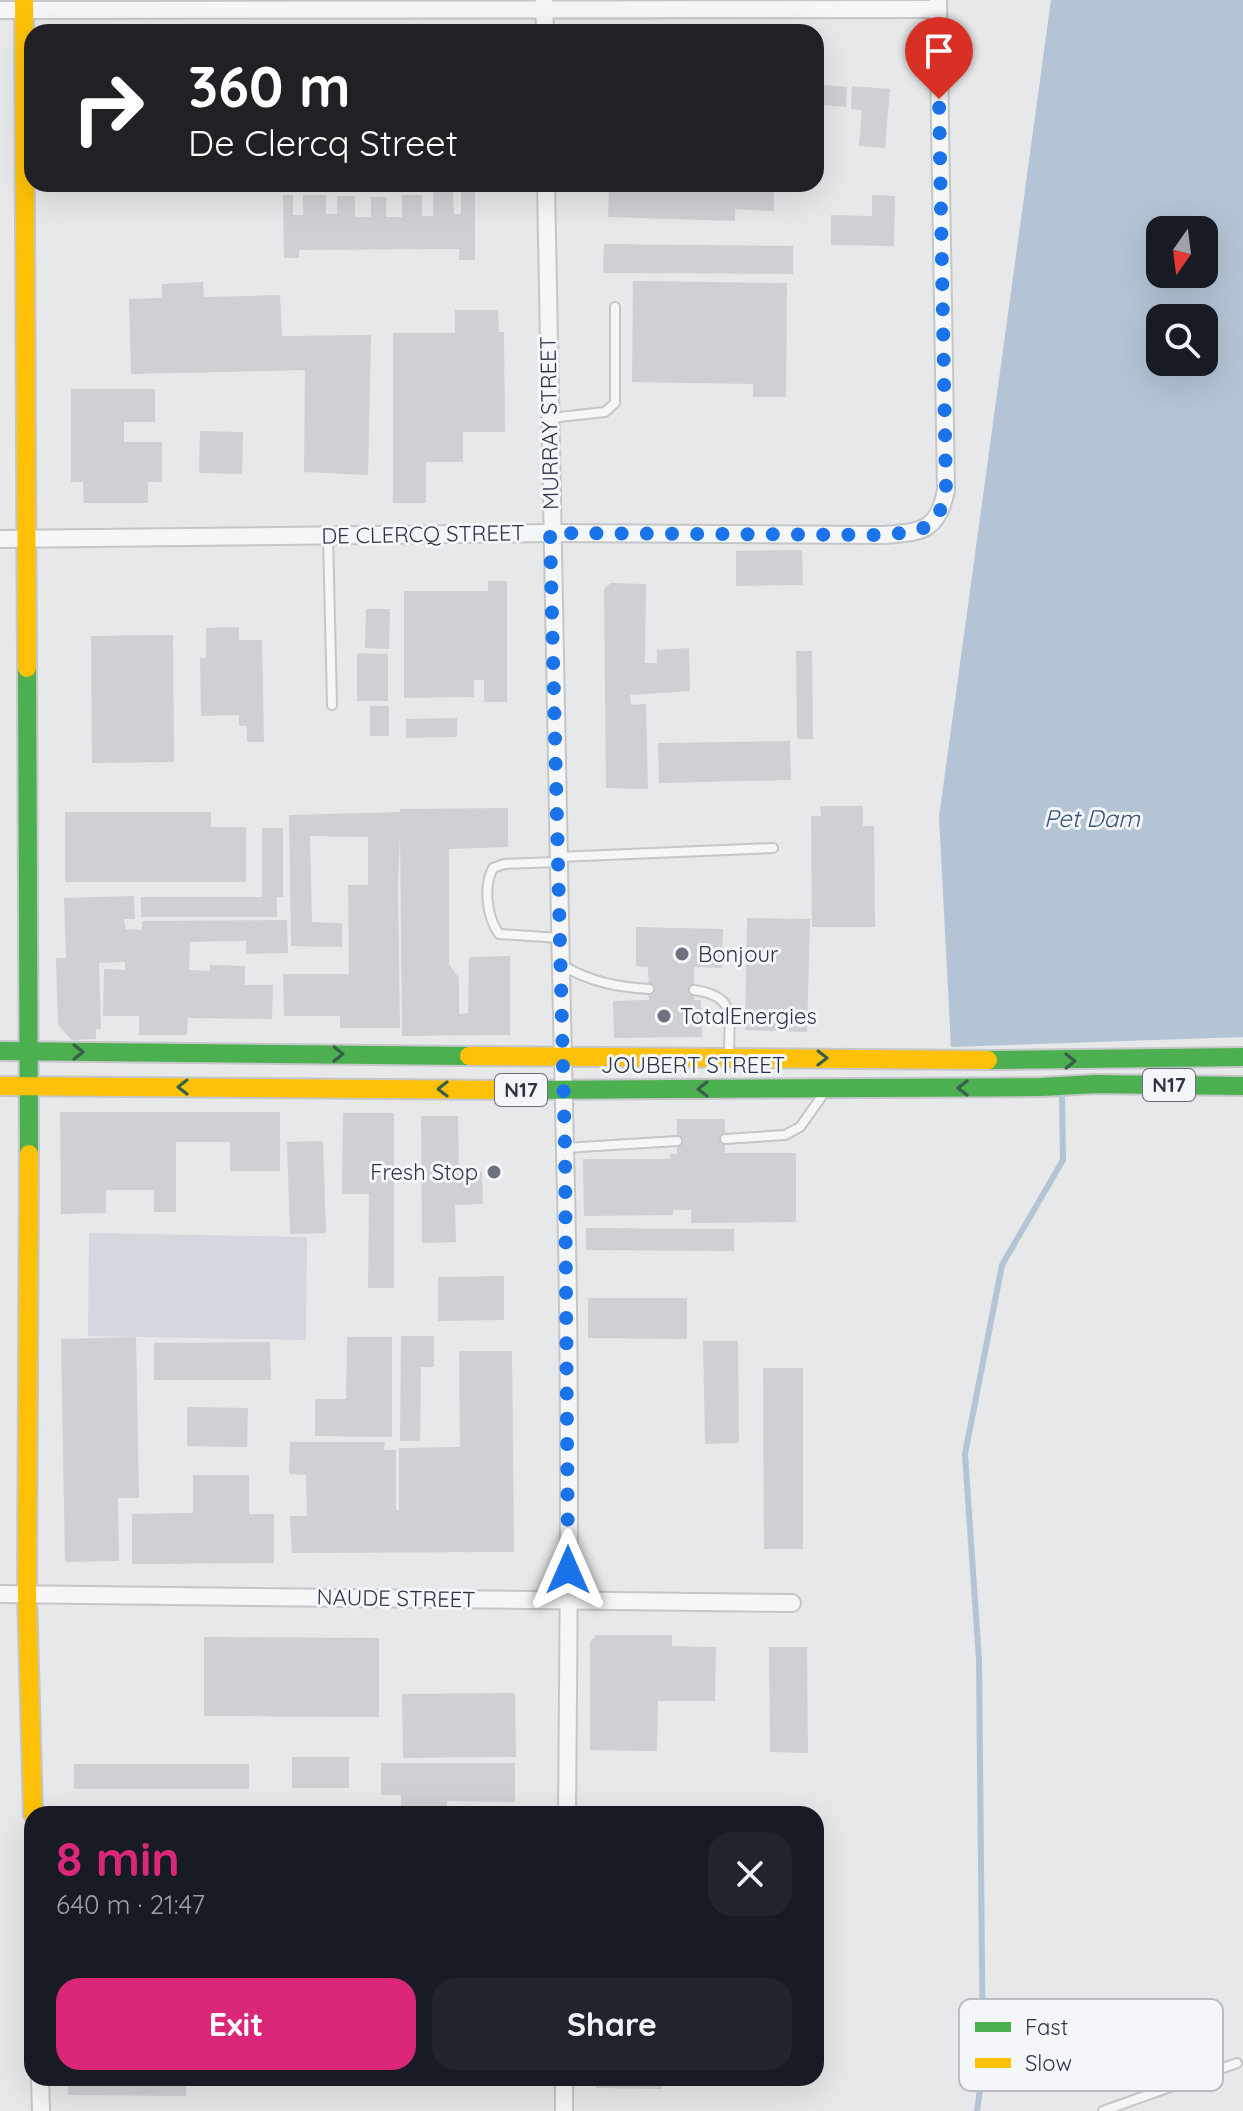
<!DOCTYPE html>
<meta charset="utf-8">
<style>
:root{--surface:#171b24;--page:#20242c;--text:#f1f3f6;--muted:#9ea1a6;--accent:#db2777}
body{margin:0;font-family:Quicksand,sans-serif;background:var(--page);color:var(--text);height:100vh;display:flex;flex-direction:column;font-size:30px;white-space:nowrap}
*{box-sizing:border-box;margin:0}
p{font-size:26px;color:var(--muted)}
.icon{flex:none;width:44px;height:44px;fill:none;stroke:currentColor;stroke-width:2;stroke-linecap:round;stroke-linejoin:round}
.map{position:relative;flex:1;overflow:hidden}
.details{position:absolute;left:24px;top:1806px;width:800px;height:280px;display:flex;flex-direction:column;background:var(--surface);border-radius:24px;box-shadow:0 8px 32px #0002}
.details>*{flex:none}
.hud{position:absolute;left:24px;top:24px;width:800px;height:168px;border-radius:24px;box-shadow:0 8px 32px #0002;background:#202124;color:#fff;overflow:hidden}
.needle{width:52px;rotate:194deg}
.tools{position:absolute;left:1146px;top:216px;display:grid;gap:16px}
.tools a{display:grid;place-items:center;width:72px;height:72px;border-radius:16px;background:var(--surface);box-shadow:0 8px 32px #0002;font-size:40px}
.pin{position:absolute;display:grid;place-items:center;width:68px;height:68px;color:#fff;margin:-82px -34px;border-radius:50% 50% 50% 0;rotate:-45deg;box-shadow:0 0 8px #0007}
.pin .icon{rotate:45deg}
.me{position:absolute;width:88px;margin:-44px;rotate:0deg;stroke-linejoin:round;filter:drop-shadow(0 0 6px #0008)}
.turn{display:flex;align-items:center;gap:28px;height:168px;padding:0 32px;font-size:36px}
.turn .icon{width:104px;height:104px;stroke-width:2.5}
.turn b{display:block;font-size:56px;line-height:68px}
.round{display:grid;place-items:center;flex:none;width:84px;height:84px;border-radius:24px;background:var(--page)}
.summary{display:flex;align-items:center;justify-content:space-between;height:136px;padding:0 32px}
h1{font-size:48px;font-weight:700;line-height:60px;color:var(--accent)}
.button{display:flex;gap:16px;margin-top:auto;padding:16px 32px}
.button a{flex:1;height:92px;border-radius:24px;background:var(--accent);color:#fff;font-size:32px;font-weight:700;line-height:92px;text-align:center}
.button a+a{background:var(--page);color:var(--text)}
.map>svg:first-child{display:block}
</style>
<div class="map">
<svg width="1243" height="2111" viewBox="0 0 1243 2111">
<rect width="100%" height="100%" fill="#e6e8ea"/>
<path fill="#d4d7dd" d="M89,1233L307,1237L306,1340L88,1336Z"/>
<path fill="#b4c4d5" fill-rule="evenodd" d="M1051,0H1243V1037L951,1047L939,817ZM1160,230H1204V274H1160ZM1160,318H1204V362H1160Z"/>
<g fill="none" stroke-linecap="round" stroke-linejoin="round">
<path stroke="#b4c4d5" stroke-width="6" d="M977,2111L983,2067L979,1660L965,1454L1002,1265L1063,1160L1062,1095"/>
</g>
<g fill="#ced0d3">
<path d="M823,85L847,87L846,107L822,105Z"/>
<path d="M852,86L890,89L885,148L859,146L862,110L851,109Z"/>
<path d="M617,184H647V188L669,189V184H698V187L717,188V184H736V187L774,188V211L735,209V221L608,217L609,188H617Z"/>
<path d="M433,192H453L454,214H461V192H475V260H459V249L299,250V258H284L283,195H293V215H303V195H326V214H337V196H355V217H371V197H386V217H402V195H422V216H433Z"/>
<path d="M872,195L895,196L894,246L831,245V215L872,216Z"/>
<path d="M604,244L793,246V274L603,273Z"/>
<path d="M633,281L787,283L786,397H753V384L632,382Z"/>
<path d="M203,282L204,297L280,295L282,336L371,335L368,475L304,472L305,370L131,374L129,299L162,298V284Z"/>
<path d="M455,310H498L499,332H504L505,432H463V462H426V503H393V333H455Z"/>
<path d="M71,389H155V422H124V442H162V482H148V503H84L83,482H71Z"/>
<path d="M200,431L243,432L242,474L199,473Z"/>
<path d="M802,550L803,585L736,586V551Z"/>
<path d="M488,581H507V702H484V680H474V697L404,698V591H488Z"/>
<path d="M611,583L646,584L645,663H657V650L689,648L690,691L630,695L631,705L646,704L648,789L606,788L604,589Z"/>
<path d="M366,609H390L389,649L365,648Z"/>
<path d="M239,627V640H262L264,742H247V726H239V715L201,716L200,658H206V628Z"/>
<path d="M173,635L174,762L92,763L91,636Z"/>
<path d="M796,651H812L813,739H797Z"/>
<path d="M357,653L388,654V701H357Z"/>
<rect x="370" y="706" width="19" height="30"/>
<path d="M457,718V737L406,738V719Z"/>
<path d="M790,741L791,780L659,783L658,743Z"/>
<path d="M820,806H863V826H874L875,927H812L811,816H821Z"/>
<path d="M508,808V847L449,849V964L459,978V1014L468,1013L469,957L510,956V1035L402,1036L400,836L398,885L400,1028H340V1016H284L283,974H349L348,885H368V837L310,836L312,922L342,923V947L291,946L289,815L400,812V809Z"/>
<path d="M65,812H211V827H246V882H65Z"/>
<path d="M262,828H283V897H277V917H141V897H262Z"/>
<path d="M134,896L135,919H124L126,929L142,930V921L287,920L288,953L246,954V941L190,942L189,970L210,971V965L245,966V985H273L272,1019L188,1018L187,1035H139V1016H103L104,969L125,970V962L99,963L101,1029H96V1039L72,1040L58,1025L56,958H66L64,898Z"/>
<path d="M747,918L810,919L807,1032L745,1030Z"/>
<path d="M636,927L723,929L722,968L694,967V1000H701L702,1037L614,1038L613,1001L649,1000L648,967L636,966Z"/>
<path d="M60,1112H280V1171H230V1142H176V1212H154V1190H106V1213L61,1214Z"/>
<path d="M343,1113H394V1288H368L369,1194H342Z"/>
<path d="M421,1116H458L459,1172H482L483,1204L455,1205L456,1242L422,1243Z"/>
<path d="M677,1119H725V1153H796V1222L691,1223V1210H673V1215L584,1216L583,1159H671L669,1154H677Z"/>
<path d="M323,1141L326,1233L290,1234L287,1142Z"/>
<path d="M586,1228L734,1229V1251L586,1250Z"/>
<path d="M504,1276V1320L438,1321V1277Z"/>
<path d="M588,1298H687V1339L588,1338Z"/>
<path d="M401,1336H434V1367H421L420,1441H400Z"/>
<path d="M136,1337L139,1498H118L119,1561L65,1562L61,1339Z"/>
<path d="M347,1337H392V1437L315,1436V1399H346Z"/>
<path d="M703,1341H738L739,1443L705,1444Z"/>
<path d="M270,1342L271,1380H154V1343Z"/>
<path d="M459,1351H512L514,1552L292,1553L290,1516H307L306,1475L289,1474L290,1442H385L384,1450H396V1510H399V1448L460,1447Z"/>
<path d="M763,1368H803V1549H764Z"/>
<path d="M187,1407L248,1408L247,1447L187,1446Z"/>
<path d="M193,1475H249V1514H274V1563L132,1564V1514L193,1513Z"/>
<path d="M596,1635H672V1646L716,1647L715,1701H658L657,1751L590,1750V1642Z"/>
<path d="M204,1637L379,1638V1717L204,1716Z"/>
<path d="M769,1647H807L808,1753L770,1752Z"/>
<path d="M515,1693L516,1757L403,1758L402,1694Z"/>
<rect x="292" y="1757" width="57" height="31"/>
<path d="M381,1763H515V1802L447,1801V1814H401V1795H381Z"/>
<rect x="74" y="1764" width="175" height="25"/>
<path d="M68,2078H280V2082L186,2083V2096L68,2095Z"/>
<rect x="303" y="2078" width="45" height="6"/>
<rect x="351" y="2078" width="36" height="5"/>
<path d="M596,2078H662V2089L596,2088Z"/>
</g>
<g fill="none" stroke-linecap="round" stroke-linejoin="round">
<g stroke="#c4c6c8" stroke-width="12">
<g id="lane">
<path d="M550,418L605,412L615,403V307"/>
<path d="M328,536L332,705"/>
<path d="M558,857L773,848"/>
<path d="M558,862L504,864L493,868C483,887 487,917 499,934L560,938"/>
<path d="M562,965C590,982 617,987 649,989"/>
<path d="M694,990C737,996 729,1016 729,1052"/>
<path d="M725,1139L785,1135L800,1127L822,1096"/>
<path d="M565,1148L677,1141"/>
<path d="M1103,2111L1237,2063"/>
</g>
</g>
<g stroke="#c4c6c8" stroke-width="20">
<g id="street">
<path d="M544,2L545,32"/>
<path d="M0,10L938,9"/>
<path d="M546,184C550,506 558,828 565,1150C571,1371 569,1593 567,1814"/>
<path d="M0,539L550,533L883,535C921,532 938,532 946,490L938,0"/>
<path d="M0,1594L792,1603"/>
<path d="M40,2078L41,2111"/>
<path d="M564,2111V2078"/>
</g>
</g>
<g stroke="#c4c6c8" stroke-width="22">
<g id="fast">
<path d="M27,668L29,1154"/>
<path d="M0,1051L469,1056"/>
<path d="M988,1060L1243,1057"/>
<path d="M511,1090L1041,1087L1096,1084L1243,1086"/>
</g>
</g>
<g stroke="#c4c6c8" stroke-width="22">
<g id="slow">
<path d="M24,0L27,668"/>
<path d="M469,1056L988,1060"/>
<path d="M0,1086L511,1090"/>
<path d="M29,1154L27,1594L33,1814"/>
</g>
</g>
<use href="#lane" stroke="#f5f6f7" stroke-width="8"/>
<use href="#street" stroke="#f5f6f7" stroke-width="16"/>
<use href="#fast" stroke="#4caf50" stroke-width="18"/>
<use href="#slow" stroke="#ffc107" stroke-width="18"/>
</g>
<defs><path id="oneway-chevron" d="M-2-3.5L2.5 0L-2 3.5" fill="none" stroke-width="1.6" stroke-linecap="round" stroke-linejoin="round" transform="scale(2)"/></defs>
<g stroke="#375f49">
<use href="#oneway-chevron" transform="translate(78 1052)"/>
<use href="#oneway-chevron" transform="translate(338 1054)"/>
<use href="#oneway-chevron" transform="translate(822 1058) rotate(1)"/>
<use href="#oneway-chevron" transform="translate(1070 1061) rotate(-1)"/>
<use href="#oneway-chevron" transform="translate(183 1087) rotate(-180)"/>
<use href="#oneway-chevron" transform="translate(963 1088) rotate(180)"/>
<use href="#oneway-chevron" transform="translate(443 1089) rotate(-180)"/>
<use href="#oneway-chevron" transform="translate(703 1089) rotate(180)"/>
</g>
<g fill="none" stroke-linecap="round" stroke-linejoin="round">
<path stroke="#1a73e8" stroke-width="14" stroke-dasharray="0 25.2" d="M568,1570L565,1148L550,533L883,535C921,531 938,532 946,490L939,99"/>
</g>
<g fill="#6c737f" stroke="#f4f6f9" stroke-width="3">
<circle cx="682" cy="954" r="8"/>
<circle cx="664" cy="1016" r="8"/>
<circle cx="494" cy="1172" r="8"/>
</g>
<g text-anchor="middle" stroke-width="6" stroke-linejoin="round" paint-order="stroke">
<g fill="#f4f6f9" stroke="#676e7b" stroke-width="2">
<rect x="1143" y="1069" width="52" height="32" rx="6"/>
<rect x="495" y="1074" width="52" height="32" rx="6"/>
</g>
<g font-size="20" font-weight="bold" fill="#2b3445">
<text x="1169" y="1092">N17</text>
<text x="521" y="1097">N17</text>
</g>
<g font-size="22" fill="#2b3445" stroke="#f4f6f9">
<text transform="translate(549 423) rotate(-91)" y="8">MURRAY STREET</text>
<text transform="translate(423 534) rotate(-1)" y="8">DE CLERCQ STREET</text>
<text x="693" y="1073">JOUBERT STREET</text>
<text transform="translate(396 1598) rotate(1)" y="8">NAUDE STREET</text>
</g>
<g font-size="22" fill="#2b3445" stroke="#f4f6f9" text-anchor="start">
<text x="698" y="962">Bonjour</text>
<text x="680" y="1024">TotalEnergies</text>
<text x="478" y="1180" text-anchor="end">Fresh Stop</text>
</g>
<g font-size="24" font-style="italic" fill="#34527a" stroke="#f4f6f9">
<text x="1092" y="827">Pet Dam</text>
</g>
</g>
<rect x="959" y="1999" width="264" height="92" rx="12" fill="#f4f6f9" stroke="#b8bcc3" stroke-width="2"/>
<rect x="975" y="2022" width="36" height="10" fill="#4caf50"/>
<rect x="975" y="2058" width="36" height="10" fill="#ffc107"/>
<g font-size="22" fill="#2b3445">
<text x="1025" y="2035">Fast</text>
<text x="1025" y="2071">Slow</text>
</g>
</svg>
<div class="tools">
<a><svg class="needle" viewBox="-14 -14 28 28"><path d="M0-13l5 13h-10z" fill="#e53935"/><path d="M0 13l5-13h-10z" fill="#9ea1a6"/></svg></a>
<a><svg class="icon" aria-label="search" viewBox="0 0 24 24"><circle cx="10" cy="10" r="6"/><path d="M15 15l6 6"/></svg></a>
</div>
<div class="pin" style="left:939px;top:99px;background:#d93025"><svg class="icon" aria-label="arrive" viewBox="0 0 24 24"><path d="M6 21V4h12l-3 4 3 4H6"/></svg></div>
<svg class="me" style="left:568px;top:1570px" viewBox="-20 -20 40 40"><path d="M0-17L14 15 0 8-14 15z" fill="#1a73e8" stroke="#fff" stroke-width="4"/></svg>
<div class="hud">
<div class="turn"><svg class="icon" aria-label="right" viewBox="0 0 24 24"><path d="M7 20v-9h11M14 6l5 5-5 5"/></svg><div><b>360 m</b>De Clercq Street</div></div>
</div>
<section class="details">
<div class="summary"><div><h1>8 min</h1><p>640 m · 21:47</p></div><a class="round"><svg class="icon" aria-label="close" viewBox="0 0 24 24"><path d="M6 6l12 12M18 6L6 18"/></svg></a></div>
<div class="button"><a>Exit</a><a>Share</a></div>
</section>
</div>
